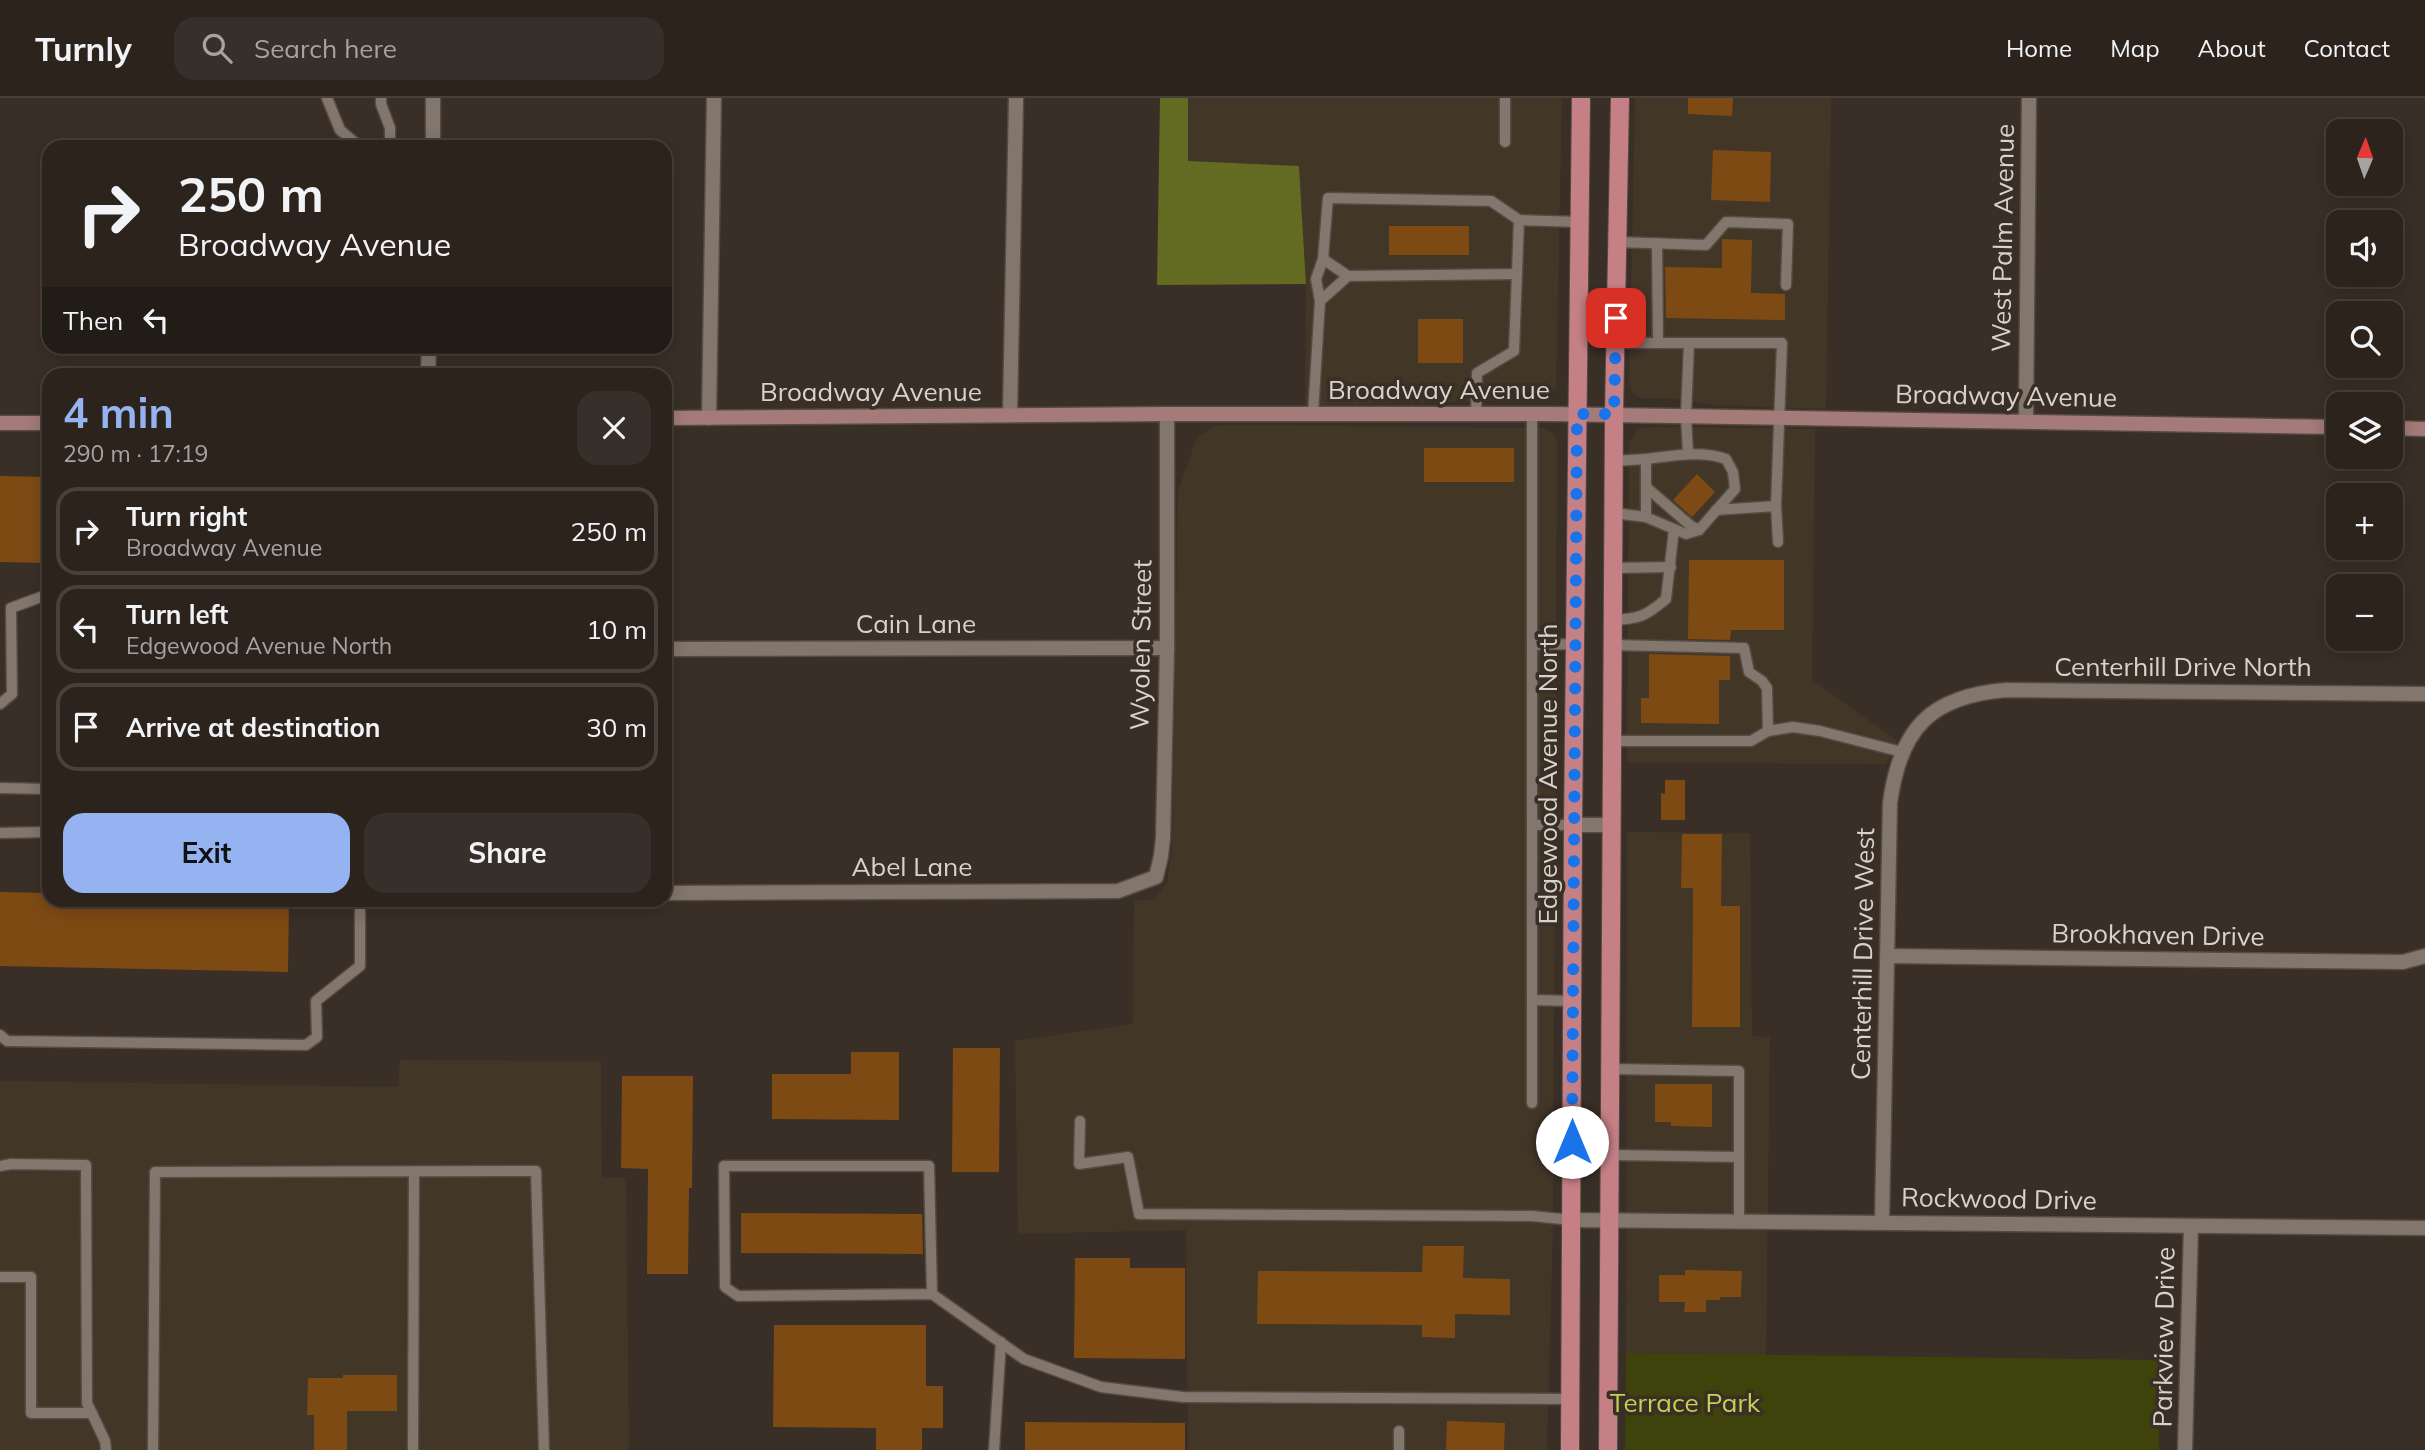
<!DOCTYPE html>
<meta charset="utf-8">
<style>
:root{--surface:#2b231c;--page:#372f29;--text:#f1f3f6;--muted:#a6a4a3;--line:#47403b;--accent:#95b2f1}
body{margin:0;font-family:Mulish,sans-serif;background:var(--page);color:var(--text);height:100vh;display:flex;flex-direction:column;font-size:26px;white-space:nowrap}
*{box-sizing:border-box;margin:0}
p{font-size:23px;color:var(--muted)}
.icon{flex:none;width:38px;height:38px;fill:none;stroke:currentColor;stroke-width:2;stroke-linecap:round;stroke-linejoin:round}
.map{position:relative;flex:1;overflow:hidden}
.sheet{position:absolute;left:42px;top:270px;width:630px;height:539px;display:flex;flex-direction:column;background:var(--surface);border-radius:21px;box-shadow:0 4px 18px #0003,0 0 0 2px var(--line)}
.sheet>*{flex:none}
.hud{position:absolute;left:42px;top:42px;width:630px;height:214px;border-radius:21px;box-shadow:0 4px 18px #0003,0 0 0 2px var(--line);background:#2b231c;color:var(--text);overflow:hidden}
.needle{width:46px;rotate:2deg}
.fabs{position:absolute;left:2326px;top:21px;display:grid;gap:14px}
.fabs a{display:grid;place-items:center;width:77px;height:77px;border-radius:14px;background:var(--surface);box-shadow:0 4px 18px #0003,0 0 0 2px var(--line);font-size:35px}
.pin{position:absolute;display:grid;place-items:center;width:60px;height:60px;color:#fff;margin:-30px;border-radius:14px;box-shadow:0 4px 10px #0006}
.me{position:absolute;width:77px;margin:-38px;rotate:0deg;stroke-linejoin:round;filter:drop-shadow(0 0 5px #0008)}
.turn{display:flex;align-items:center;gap:24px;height:147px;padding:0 21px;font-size:32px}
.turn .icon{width:91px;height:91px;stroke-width:2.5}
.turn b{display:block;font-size:49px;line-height:60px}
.then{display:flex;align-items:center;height:66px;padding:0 21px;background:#0003;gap:14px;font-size:26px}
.round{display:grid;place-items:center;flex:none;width:74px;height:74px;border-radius:21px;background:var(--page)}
.head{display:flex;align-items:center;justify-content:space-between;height:119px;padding:0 21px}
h1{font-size:42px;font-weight:700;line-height:52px;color:var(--accent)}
.action{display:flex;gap:14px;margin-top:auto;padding:14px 21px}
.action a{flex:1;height:80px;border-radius:21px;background:var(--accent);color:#111;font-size:28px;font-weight:700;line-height:80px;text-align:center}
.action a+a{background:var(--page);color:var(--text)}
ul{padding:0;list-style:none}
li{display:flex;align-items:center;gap:21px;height:88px;margin:0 14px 10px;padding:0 7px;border:4px solid var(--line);border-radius:21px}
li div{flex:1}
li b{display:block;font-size:26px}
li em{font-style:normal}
header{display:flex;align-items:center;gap:42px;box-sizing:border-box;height:98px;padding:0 35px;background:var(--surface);border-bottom:2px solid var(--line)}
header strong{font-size:33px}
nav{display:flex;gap:38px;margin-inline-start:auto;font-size:24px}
.search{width:490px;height:63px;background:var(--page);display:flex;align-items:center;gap:18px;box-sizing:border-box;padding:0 24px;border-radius:21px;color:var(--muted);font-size:26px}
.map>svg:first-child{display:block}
</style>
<header>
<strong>Turnly</strong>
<div class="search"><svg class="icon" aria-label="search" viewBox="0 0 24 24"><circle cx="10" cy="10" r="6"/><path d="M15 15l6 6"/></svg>Search here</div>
<nav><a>Home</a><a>Map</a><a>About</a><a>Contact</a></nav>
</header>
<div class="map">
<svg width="2425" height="1352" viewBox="0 0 2425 1352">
<rect width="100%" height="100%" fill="#392f26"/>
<g fill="#423627">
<path d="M1188,0H1562L1556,290L1546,300L1534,302L1305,307L1306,186L1299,68L1187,63Z"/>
<path d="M1635,0H1831L1826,311L1716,307L1667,300H1640L1632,294L1629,285Z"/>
<path d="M1231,327L1544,330L1554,336L1557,346L1553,1129L1547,1352H1188L1186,1132L1018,1136L1015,943L1133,926L1134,803L1154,801L1167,785L1172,752L1178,393L1197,339L1214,328Z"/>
<path d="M1647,329L1815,331L1812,582L1898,643L1886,666L1627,665L1629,345L1638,331Z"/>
<path d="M1627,734L1750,735L1752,938L1770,939L1766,1257L1626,1255Z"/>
<path d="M400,962L601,963L602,1080H626L629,1352H0V983L398,989Z"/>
</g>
<path fill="#3e430b" d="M1626,1255L2158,1262L2159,1352H1625Z"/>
<path fill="#636b23" d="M1160,0H1188V63L1299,68L1306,186L1157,187Z"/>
<g fill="#7d4a14">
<path d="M1688,0H1733L1732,18L1688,16Z"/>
<path d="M1713,52L1771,54L1770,104L1711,102Z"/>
<rect x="1389" y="128" width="80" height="29"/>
<path d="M1722,141L1752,142L1751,195L1785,196V222L1666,220L1665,169L1722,170Z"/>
<rect x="1418" y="221" width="45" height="44"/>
<rect x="1424" y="350" width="90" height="34"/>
<path d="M1697,376L1715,394L1692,419L1673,402Z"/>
<path d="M0,378L49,379V450H43V465L0,464Z"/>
<path d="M1689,462H1784V532H1731L1730,542L1688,541Z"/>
<path d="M1649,556L1730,558V582H1719V626L1641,625V600H1649Z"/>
<path d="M1665,682H1685V722H1661V695L1665,696Z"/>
<path d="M1682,736H1722L1721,808H1740V929H1692L1693,790H1681Z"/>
<path d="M0,794L49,795V802H289L288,874L0,868Z"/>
<path d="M953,950H1000L999,1074H952Z"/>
<path d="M851,954H899V1022L772,1021V976H851Z"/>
<path d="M622,978H693L692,1090H689L688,1176H647L648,1071L621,1070Z"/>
<path d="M1655,986H1712V1029L1671,1028V1024H1655Z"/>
<path d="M741,1115L922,1116L923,1156L741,1155Z"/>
<path d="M1423,1148H1464L1463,1180L1510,1181V1217L1455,1216V1240L1422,1239V1227L1257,1226L1258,1173L1422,1174Z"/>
<path d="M1075,1160H1130V1170H1185V1261L1074,1260Z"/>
<path d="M1685,1172L1742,1173L1741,1199H1720V1202H1706V1214H1684L1685,1204H1659V1177H1685Z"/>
<path d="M774,1227H926V1288H943V1330H922V1352H876V1330L773,1329Z"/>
<path d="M343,1277H397V1313H347V1352H314V1317H307L308,1280H343Z"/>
<path d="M1447,1323L1505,1325L1504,1352H1446Z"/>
<path d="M1025,1324L1185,1325V1352H1025Z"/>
</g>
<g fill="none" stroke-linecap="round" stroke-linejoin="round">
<g stroke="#544b44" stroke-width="13">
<g id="lane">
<path d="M327,0L340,32L360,49"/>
<path d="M381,0V6L390,30V49"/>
<path d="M1505,0V44"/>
<path d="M1617,144L1706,147L1726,124L1788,126L1786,187"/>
<path d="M1657,145L1658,245"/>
<path d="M1323,161L1348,178L1517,176"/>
<path d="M1320,203L1348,178"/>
<path d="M1615,245H1782L1776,408L1716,412"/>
<path d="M1313,316L1320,203L1316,181L1323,161L1328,100L1491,103L1519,122"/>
<path d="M1476,316L1477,275L1514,253L1519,122L1580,124"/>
<path d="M1532,316V1005"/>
<path d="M1688,356L1686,317L1689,245"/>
<path d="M1646,361C1673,358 1700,352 1726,361L1733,374L1735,391L1699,432L1686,436L1674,431"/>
<path d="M1614,363L1646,361V419"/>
<path d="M1646,389L1691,428L1699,432"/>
<path d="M1776,408L1778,444"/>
<path d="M1613,470L1671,469"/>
<path d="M1613,522C1639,521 1646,518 1666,501L1674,431L1646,419L1614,415"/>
<path d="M1532,547L1575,546"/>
<path d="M0,606L12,596L11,510L49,496"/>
<path d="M1768,633L1793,629L1820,633L1902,654"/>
<path d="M1613,643H1751L1768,633L1767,590L1762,583L1749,574L1744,550L1613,547"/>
<path d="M0,690L49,691"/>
<path d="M1532,727H1573"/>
<path d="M0,735L49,734"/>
<path d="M1532,902L1572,903"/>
<path d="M0,937L7,943L306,947L317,939L316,903L360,868V802"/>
<path d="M1611,971L1739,973V1123"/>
<path d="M1080,1023L1079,1066L1128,1059L1139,1116L1532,1118L1572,1122"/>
<path d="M1611,1057L1739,1059"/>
<path d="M0,1068L11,1066L86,1067L87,1305L105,1343L106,1352"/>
<path d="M0,1179H31V1315H92"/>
<path d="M932,1196L929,1068H724L725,1189L738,1198L932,1196L1024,1261L1101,1289L1183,1299L1571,1301"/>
<path d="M153,1352L155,1074L536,1073L544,1352"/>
<path d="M413,1352L414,1074"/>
<path d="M994,1352L1001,1244"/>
<path d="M1399,1352V1333"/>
</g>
</g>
<g stroke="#544b44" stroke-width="17">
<g id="street">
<path d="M433,49V0"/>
<path d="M428,276L429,248"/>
<path d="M1010,317L1016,0"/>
<path d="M709,320L714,0"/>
<path d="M2026,322L2029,0"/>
<path d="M665,551L1167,550"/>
<path d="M1573,727H1612"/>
<path d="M665,795L1118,793L1156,779L1161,758L1163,740L1167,550V316"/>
<path d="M1889,858L2403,864L2425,858"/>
<path d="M1572,1122L2425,1130"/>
<path d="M1882,1123L1890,705C1900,630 1931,598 2006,592L2425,596"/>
<path d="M2185,1352L2191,1128"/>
</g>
</g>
<g stroke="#544b44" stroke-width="17">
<g id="secondary">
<path d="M665,320L1167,316H1551L2338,329"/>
<path d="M0,325H49"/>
<path d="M2390,330L2425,331"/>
</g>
</g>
<g stroke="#544b44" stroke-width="20">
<g id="primary">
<path d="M1570,1352L1573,727L1581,0"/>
<path d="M1608,1352L1614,316L1620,0"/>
</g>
</g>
<use href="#lane" stroke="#83766c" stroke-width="10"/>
<use href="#street" stroke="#83766c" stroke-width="14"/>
<use href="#secondary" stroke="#a47b79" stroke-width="14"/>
<use href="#primary" stroke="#c58086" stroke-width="18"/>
</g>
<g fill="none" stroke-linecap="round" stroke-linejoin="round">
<path stroke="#1a73e8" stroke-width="12" stroke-dasharray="0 21.6" d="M1572,1044L1577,316H1614L1616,220"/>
</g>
<g text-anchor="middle" stroke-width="7" stroke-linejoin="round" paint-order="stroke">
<g font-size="26" fill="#d9d2cc" stroke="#392f26">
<text transform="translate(2003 140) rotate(-89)" y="9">West Palm Avenue</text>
<text x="1439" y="301">Broadway Avenue</text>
<text x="871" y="303">Broadway Avenue</text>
<text transform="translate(2006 298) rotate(1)" y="9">Broadway Avenue</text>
<text x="916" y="535">Cain Lane</text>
<text transform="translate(1141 547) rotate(-89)" y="9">Wyolen Street</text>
<text x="2183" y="578">Centerhill Drive North</text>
<text transform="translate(1548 676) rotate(-90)" y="9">Edgewood Avenue North</text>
<text x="912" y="778">Abel Lane</text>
<text transform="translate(2158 837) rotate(1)" y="9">Brookhaven Drive</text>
<text transform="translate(1863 856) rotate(-89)" y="9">Centerhill Drive West</text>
<text transform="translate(1999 1101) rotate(1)" y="9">Rockwood Drive</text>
<text transform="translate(2164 1239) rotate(-89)" y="9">Parkview Drive</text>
</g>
<g font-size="26" fill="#c4d154" stroke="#392f26">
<text x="1685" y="1314">Terrace Park</text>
</g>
</g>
</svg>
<div class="fabs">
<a><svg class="needle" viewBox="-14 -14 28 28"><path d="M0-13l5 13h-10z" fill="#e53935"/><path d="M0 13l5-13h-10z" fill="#a6a4a3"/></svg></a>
<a><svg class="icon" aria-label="sound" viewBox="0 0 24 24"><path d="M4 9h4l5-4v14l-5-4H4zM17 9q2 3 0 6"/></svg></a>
<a><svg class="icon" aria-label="search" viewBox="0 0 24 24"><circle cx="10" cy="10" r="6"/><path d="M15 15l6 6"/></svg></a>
<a><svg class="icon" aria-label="layers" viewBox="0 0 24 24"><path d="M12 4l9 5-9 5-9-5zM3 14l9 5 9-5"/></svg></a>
<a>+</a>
<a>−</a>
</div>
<div class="pin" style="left:1616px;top:220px;background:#d93025"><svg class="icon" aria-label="arrive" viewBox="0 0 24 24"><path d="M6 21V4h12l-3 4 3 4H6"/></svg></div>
<svg class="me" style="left:1572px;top:1044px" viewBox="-20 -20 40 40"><circle r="19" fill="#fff"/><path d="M0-13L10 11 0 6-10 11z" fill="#1a73e8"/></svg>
<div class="hud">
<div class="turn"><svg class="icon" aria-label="right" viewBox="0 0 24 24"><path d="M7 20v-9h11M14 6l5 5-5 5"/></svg><div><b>250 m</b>Broadway Avenue</div></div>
<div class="then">Then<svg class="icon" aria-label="left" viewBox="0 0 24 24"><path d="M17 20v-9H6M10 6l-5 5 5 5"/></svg></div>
</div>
<section class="sheet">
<div class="head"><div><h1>4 min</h1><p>290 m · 17:19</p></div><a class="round"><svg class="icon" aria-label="close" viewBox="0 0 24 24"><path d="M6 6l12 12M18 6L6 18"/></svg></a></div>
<ul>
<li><svg class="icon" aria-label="right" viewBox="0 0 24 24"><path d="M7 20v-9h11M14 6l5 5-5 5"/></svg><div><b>Turn right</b><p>Broadway Avenue</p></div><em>250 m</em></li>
<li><svg class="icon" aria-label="left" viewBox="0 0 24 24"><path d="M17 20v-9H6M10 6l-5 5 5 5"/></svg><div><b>Turn left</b><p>Edgewood Avenue North</p></div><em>10 m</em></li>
<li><svg class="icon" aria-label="arrive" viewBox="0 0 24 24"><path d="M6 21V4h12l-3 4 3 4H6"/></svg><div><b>Arrive at destination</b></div><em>30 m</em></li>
</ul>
<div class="action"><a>Exit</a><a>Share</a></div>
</section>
</div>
